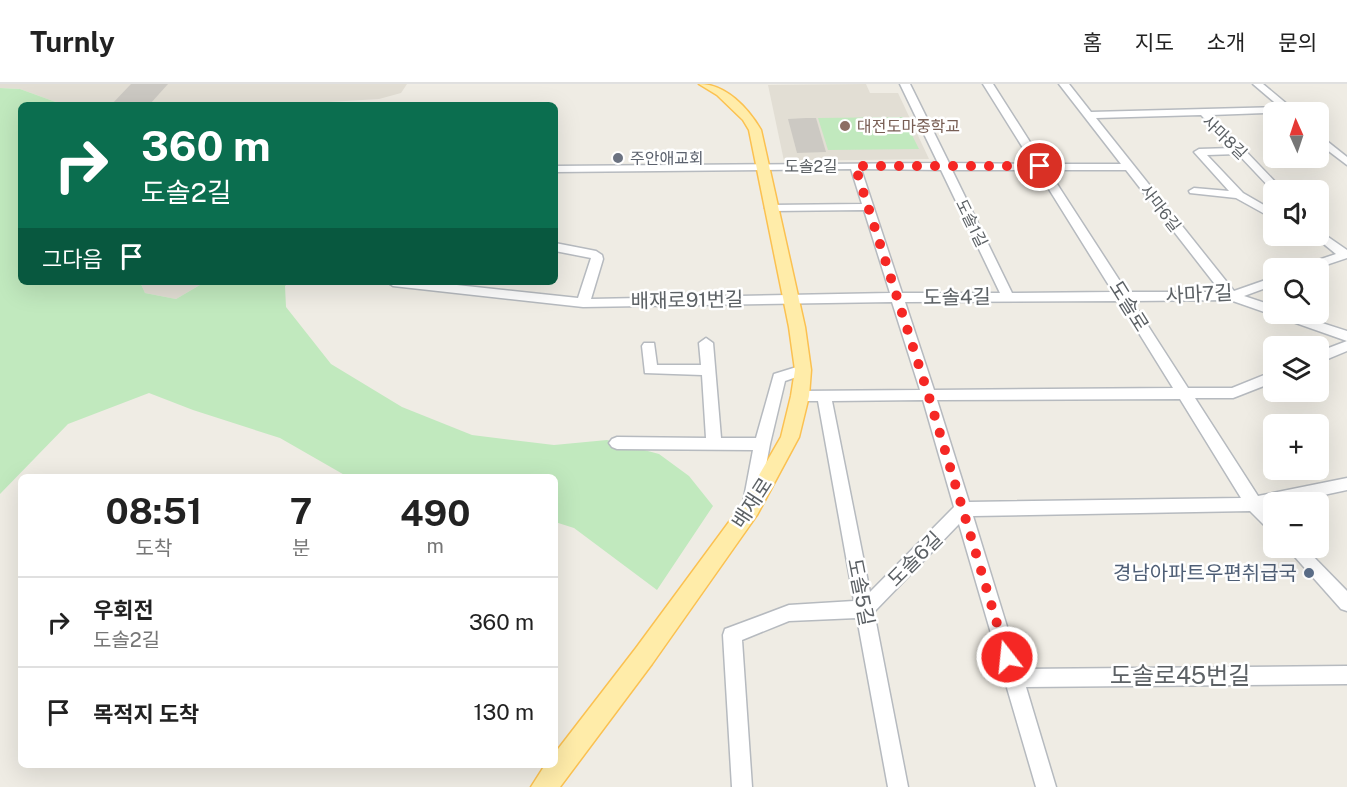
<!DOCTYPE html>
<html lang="ko">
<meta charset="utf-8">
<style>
:root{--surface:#fff;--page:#f2f2f2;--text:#222;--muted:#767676;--line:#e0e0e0}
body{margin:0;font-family:"Public Sans","Noto Sans KR",sans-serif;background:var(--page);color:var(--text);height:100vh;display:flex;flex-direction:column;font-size:22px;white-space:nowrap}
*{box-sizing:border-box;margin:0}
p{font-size:20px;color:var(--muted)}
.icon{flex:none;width:33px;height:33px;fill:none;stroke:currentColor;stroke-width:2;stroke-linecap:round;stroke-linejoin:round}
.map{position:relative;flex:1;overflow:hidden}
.side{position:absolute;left:18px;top:390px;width:540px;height:294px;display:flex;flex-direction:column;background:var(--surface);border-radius:9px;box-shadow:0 6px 24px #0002}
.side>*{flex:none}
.hud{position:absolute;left:18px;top:18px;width:540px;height:183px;border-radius:9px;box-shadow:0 6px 24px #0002;background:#0b6e4f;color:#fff;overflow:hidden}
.needle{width:39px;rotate:357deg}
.fabs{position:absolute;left:1263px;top:18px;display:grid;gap:12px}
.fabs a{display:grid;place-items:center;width:66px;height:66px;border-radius:9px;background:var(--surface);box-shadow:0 6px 24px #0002;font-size:30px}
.pin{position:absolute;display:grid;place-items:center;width:51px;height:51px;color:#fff;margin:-26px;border:3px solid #fff;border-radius:50%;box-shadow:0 2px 6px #0007}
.me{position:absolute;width:66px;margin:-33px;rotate:344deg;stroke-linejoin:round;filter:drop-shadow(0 0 4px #0008)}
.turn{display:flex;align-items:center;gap:21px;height:126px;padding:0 24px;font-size:27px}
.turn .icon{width:78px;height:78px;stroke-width:2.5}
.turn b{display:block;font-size:42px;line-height:51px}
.then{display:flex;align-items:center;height:57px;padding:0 24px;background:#0003;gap:12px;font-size:22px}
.eta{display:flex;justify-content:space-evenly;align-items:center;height:102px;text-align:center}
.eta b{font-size:36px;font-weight:700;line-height:42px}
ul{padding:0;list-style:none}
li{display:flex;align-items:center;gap:18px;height:90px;padding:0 24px;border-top:2px solid var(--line)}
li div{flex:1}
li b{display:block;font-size:22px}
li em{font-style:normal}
header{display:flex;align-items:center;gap:36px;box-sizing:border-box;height:84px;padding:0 30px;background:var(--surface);border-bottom:2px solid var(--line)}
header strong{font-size:28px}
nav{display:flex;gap:33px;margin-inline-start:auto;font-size:21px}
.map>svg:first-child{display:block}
</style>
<header>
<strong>Turnly</strong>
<nav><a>홈</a><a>지도</a><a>소개</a><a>문의</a></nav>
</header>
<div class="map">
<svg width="1347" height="703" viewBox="0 0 1347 703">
<rect width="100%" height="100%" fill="#efece4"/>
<g fill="#e2ded4">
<path d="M0,0H407L401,9L379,15L329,18L326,21H64L20,5L0,4Z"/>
<path d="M866,0L870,9H898L929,75L784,77L768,1Z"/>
<path d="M140,198H205L176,215L145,209Z"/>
</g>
<g fill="#c1e9be">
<path d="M0,4L20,5L64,21H21V198H140L145,209L176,215L205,198H289L285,202L286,223L331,280L402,323L472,351L554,361L607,356L659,370L689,392L713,422L657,506L574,444L555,438V393H348L280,354L193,326L149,309L68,340L0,410Z"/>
<path d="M903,33L919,65L828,66L818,34Z"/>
</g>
<g fill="#ccc9c3">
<path d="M131,0H168L150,20H112Z"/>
<path d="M806,34H816L826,68L797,69L788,35Z"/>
</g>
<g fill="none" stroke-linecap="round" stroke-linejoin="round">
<g stroke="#b6babf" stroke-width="3">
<g id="minor">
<path d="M900,0H910L949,79L1033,80L983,0H993L1044,80H1121L1059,0H1069L1091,28L1280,23L1253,0H1263L1294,26L1295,28L1211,31L1283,106L1274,108L1238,70L1207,71L1243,109L1274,127V135L1236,114L1190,109L1189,107L1194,104L1229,107L1194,68L1199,65L1232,64L1201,31L1096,34L1234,207L1274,193V201L1244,212L1274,222V230H1294L1347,247V257L1230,216L1132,217L1188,304H1232L1274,287V298L1233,314H1195L1258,412L1347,394V406L1291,418H1274V422L1268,424L1274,429V447L1268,445L1250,427L973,432L1020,585L1347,582V600L1026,603L1056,703H1036L959,440L874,528L908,703H888L857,534L789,537L742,556L752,703H732L723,551L725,545L789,521L854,517L818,317H800L793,312L800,307L920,306L892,218L583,223L393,202L387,198H429L578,214L591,174L555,167V159L596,167L602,171L603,175L591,215L890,209L864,126L771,127L765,124L771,121L862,120L851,85L555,88V82L938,79ZM861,85L941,86L1000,209H902ZM952,86H1037L1113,208L1012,209ZM1048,86H1126L1221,208H1127ZM1119,217L1173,304L934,306L905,218ZM1180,315L1241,414L969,418L937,316ZM923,316L954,423L870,508L832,317Z"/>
<path d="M1318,50L1347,73V81L1318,59Z"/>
<path d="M1318,146L1347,166V174L1317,184H1301L1303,181L1336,170L1314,152H1318Z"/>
<path d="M706,254L713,259L721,354H756L774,290L803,281L810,286L808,289L785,297L770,360L759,419L757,424L751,426L745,424L743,419L753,366L617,365L612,363L609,359L612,355L617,353L706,354L702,291L645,289L642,262L644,259H654L657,281H701L699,259Z"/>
<path d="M1347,257V267L1318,279V268Z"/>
<path d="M1287,464H1305L1347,507V527L1341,525Z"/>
</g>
</g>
<g stroke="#fbc151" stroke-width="3">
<path id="major" d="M699,0C726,0 748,24 761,46L805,243L811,286L809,312L799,353L757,431L652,580L560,703H531L545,681H555V669L636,564L743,419L781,353L791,312L795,286L789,243L749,46L743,36L717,11Z"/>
</g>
<use href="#minor" fill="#fff" fill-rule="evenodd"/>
<use href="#major" fill="#ffeca9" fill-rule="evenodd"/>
</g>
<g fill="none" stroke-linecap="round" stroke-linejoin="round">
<path stroke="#f52724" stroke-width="10" stroke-dasharray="0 18" d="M1007,573L929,313L855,82H1040"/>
</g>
<circle fill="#8d6e63" stroke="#fff" stroke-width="2" cx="845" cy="42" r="6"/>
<circle fill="#6b7280" stroke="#fff" stroke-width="2" cx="618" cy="74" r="6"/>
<circle fill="#5c6f8a" stroke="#fff" stroke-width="2" cx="1309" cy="489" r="6"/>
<g text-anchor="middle" stroke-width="5" stroke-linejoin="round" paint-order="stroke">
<g font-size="16" fill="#785e54" stroke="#fff" text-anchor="start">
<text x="857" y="48">대전도마중학교</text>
</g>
<g font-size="16" fill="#5c6165" stroke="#fff">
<text transform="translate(1225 53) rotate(44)" y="6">사마8길</text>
<text x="811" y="88">도솔2길</text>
<text transform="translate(1161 124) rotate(52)" y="6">사마6길</text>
<text transform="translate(972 139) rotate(64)" y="6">도솔1길</text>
</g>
<g font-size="16" fill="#5b616d" stroke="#fff" text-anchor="start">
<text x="630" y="80">주안애교회</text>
</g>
<g font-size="20" fill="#5c6165" stroke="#fff">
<text transform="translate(1199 210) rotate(-3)" y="7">사마7길</text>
<text transform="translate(957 213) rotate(-1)" y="7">도솔4길</text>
<text transform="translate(687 216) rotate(-1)" y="7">배재로91번길</text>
<text transform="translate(1129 222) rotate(58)" y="7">도솔로</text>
<text transform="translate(752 419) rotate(-57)" y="7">배재로</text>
<text transform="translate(915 475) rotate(-45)" y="7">도솔6길</text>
<text transform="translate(861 508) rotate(79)" y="7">도솔5길</text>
</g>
<g font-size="20" fill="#4e5e75" stroke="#fff" text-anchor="end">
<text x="1297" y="496">경남아파트우편취급국</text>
</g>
<g font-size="24" fill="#5c6165" stroke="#fff">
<text x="1180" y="600">도솔로45번길</text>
</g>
</g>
</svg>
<div class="fabs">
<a><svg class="needle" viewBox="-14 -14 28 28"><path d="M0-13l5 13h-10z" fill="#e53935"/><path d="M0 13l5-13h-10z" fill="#767676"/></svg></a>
<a><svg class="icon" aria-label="sound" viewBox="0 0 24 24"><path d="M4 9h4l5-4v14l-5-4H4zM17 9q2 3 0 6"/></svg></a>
<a><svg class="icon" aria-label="search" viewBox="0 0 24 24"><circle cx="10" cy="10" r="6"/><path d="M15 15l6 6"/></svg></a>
<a><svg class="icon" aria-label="layers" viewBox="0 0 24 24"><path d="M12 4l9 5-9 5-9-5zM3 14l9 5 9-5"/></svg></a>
<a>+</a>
<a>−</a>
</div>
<div class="pin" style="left:1040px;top:82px;background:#d93025"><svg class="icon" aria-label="arrive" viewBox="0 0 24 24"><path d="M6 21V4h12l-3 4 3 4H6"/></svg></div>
<svg class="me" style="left:1007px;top:573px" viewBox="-20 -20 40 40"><circle r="17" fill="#f52724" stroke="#fff" stroke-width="3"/><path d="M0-11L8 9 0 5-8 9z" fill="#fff"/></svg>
<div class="hud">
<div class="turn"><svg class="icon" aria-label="right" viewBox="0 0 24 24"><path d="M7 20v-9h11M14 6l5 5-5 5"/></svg><div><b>360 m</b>도솔2길</div></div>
<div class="then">그다음<svg class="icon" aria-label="arrive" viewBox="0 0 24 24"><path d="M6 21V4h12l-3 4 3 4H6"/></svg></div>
</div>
<section class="side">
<div class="eta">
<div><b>08:51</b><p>도착</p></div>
<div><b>7</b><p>분</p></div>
<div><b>490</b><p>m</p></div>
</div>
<ul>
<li><svg class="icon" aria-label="right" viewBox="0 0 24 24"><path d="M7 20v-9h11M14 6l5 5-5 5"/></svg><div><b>우회전</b><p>도솔2길</p></div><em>360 m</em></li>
<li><svg class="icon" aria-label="arrive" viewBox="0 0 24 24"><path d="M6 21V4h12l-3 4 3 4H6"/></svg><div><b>목적지 도착</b></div><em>130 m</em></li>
</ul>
</section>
</div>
